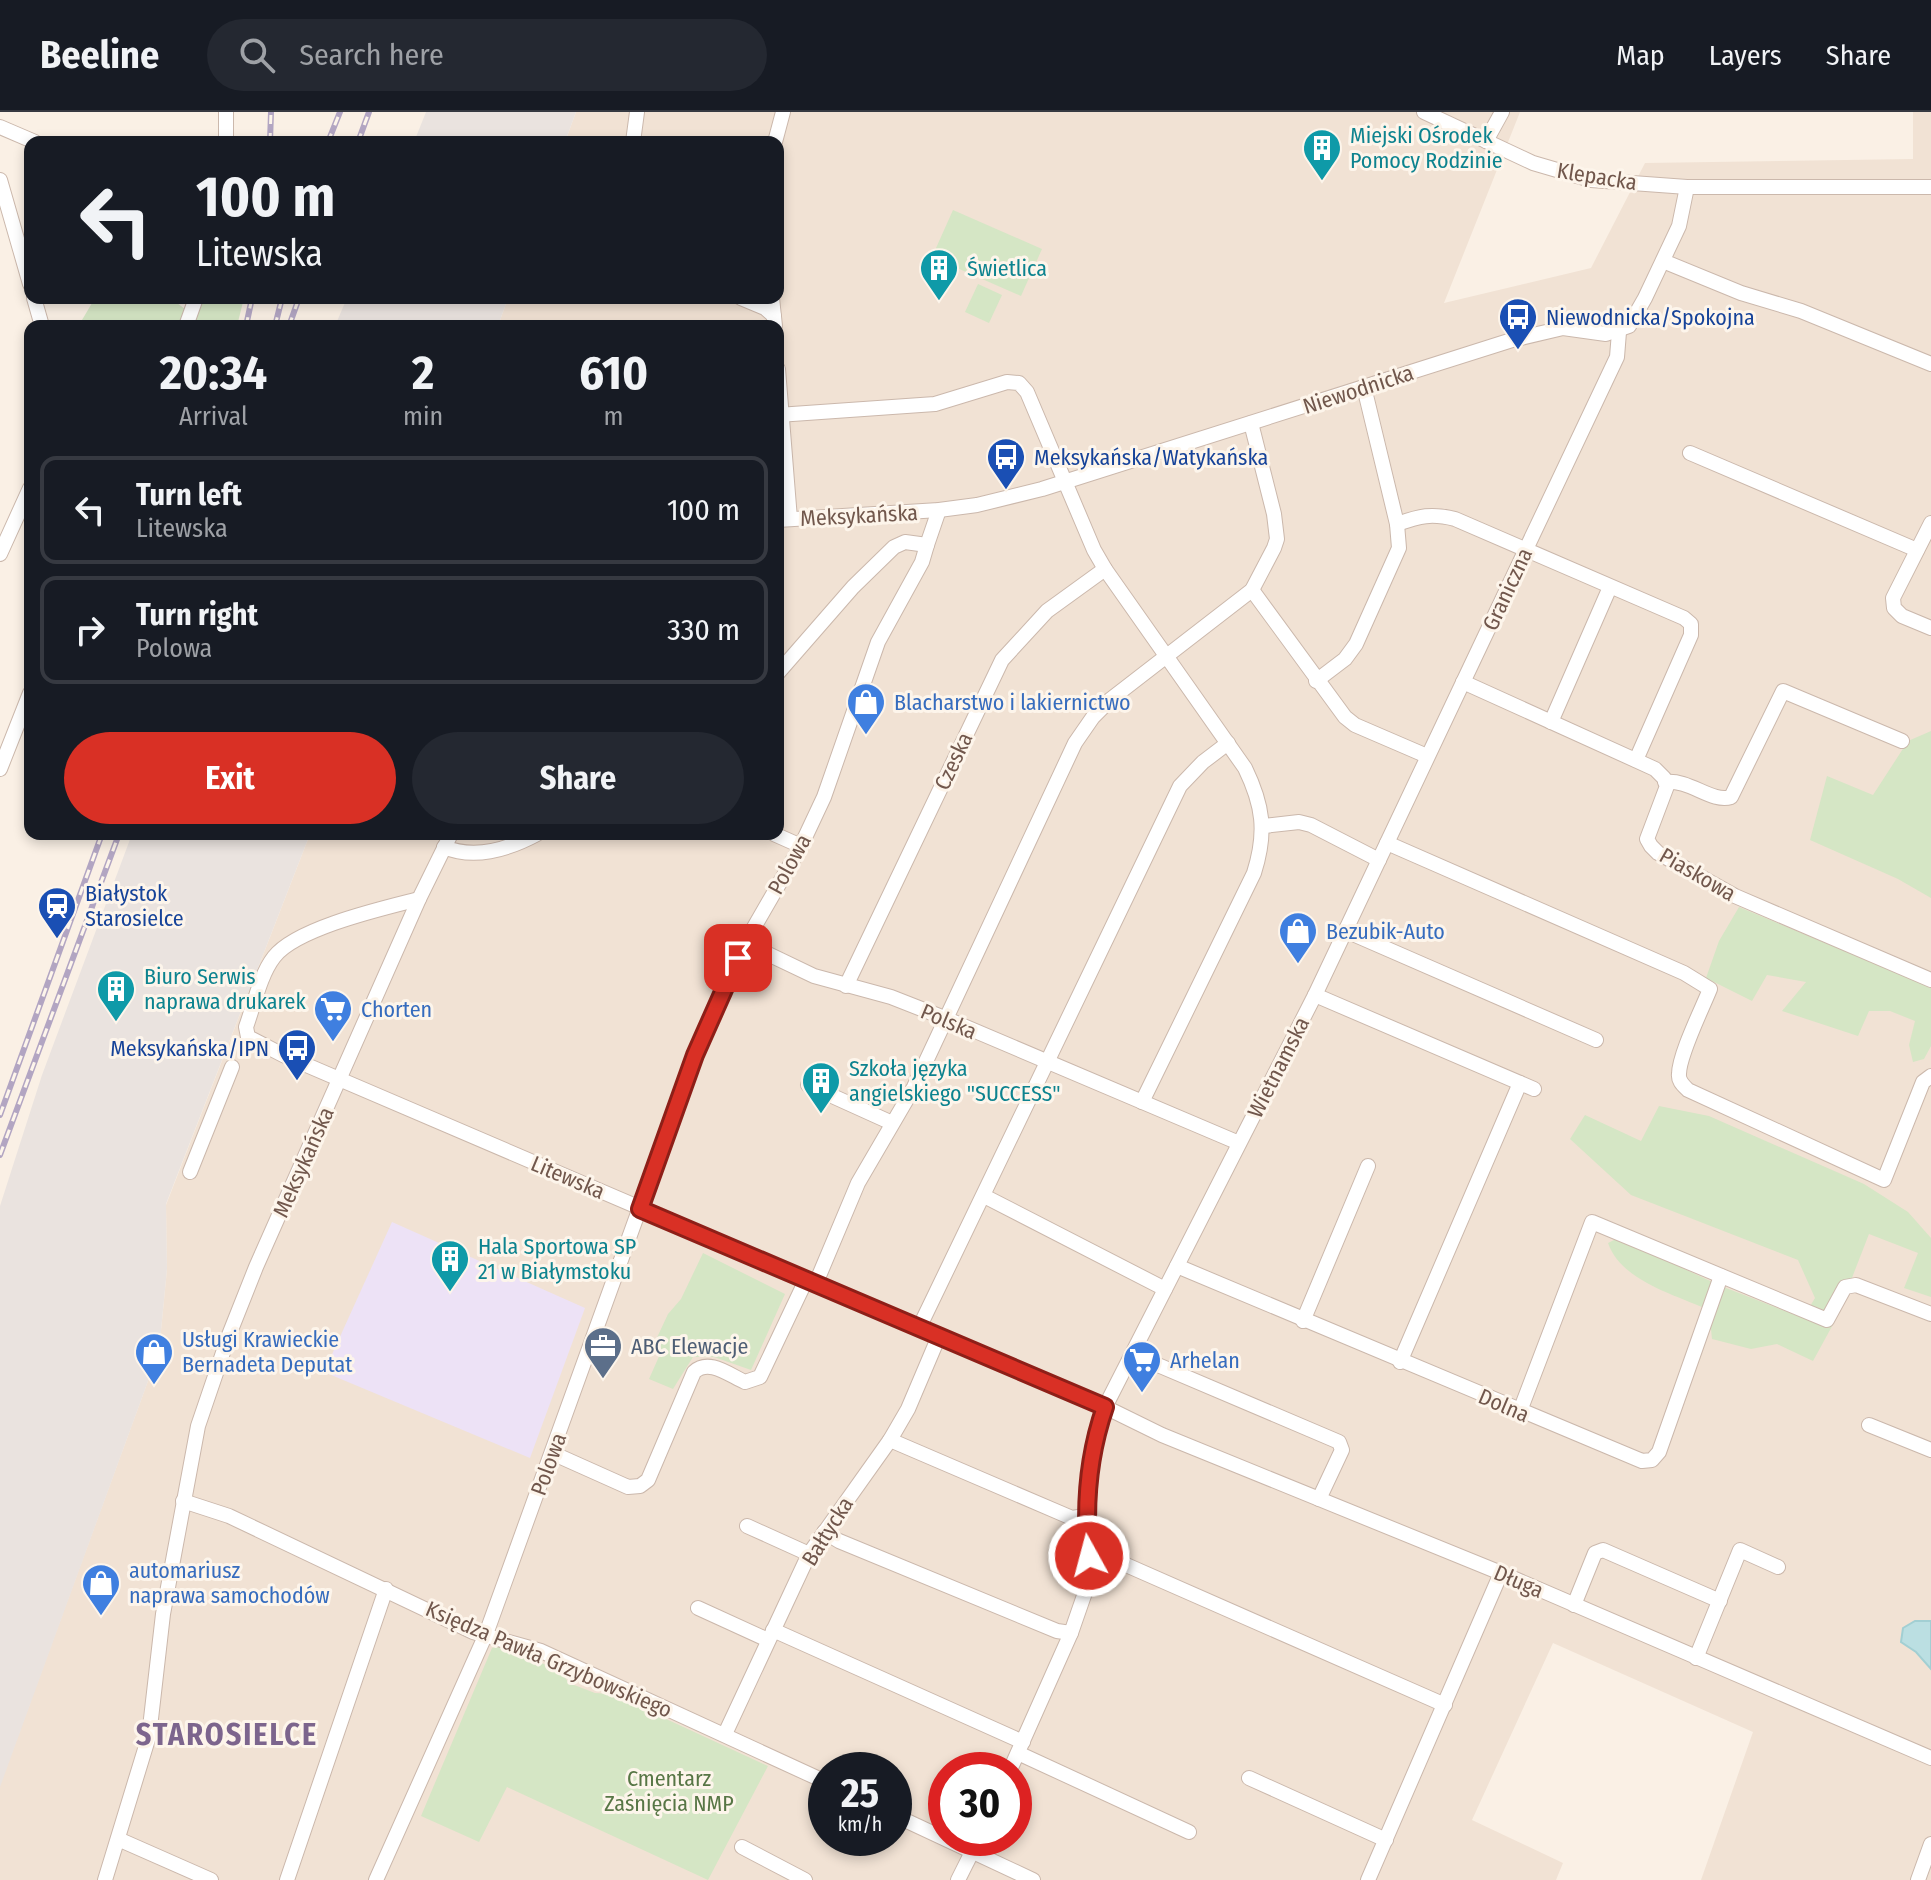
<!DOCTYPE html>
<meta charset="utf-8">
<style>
:root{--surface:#171b24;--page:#242831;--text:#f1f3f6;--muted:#9ea1a6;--line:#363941;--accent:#d93025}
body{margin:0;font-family:"Fira Sans Condensed",sans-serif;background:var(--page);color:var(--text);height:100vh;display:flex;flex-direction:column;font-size:30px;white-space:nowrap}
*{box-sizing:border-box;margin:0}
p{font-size:26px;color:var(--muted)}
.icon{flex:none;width:44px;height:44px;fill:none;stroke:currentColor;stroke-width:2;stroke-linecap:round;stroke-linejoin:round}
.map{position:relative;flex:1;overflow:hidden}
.sheet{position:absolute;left:24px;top:208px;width:760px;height:520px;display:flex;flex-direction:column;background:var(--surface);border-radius:16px;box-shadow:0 4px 12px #0003}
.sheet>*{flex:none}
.banner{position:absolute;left:24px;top:24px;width:760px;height:168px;border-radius:16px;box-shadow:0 4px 12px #0003;background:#171b24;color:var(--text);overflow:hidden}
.speed{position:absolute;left:808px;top:1640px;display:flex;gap:16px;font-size:40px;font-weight:700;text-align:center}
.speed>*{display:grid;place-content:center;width:104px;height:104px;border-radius:50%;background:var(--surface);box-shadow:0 4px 12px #0003;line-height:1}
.speed small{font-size:20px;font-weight:400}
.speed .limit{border:12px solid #d22;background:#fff;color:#111}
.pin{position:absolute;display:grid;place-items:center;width:68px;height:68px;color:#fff;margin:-34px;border-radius:16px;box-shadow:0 4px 12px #0006}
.me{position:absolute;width:88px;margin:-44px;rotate:353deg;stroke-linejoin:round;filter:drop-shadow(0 0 6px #0008)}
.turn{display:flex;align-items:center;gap:28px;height:168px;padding:0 40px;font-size:36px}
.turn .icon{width:104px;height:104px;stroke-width:2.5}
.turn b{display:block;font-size:56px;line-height:68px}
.eta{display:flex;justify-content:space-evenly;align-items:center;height:136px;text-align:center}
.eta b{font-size:48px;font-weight:700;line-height:56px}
.action{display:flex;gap:16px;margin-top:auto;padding:16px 40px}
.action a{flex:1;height:92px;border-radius:48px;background:var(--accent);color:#fff;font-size:32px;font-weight:700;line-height:92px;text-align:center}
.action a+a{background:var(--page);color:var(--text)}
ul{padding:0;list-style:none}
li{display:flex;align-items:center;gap:24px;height:108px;margin:0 16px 12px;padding:0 24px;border:4px solid var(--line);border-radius:16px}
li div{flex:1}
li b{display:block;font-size:30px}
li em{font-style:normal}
header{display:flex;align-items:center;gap:48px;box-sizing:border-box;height:112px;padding:0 40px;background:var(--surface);border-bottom:2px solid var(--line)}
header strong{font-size:38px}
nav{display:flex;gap:44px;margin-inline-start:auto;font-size:28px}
.search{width:560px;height:72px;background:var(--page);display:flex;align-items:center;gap:20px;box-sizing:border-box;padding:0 28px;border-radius:44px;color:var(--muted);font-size:30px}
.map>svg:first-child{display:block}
</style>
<header>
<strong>Beeline</strong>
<div class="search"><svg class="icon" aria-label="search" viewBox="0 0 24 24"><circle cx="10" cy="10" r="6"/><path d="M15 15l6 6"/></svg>Search here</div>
<nav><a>Map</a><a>Layers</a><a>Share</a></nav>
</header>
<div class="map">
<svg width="1931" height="1768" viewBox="0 0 1931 1768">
<rect width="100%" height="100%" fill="#faf0e5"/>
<path fill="#f1e2d4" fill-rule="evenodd" d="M576,0H1520L1444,191L1591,156L1645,51L1913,47V0H1931V1768H1701L1753,1620L1553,1531L1472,1708L1563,1751L1556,1768H0V1673L159,1239L167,1157L166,1093L310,722H778V214H498L508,186H778V30H565ZM826,1658H894V1726H826ZM946,1658H1014V1726H946Z"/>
<g fill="#eae3df">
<path d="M426,0H576L565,30H414Z"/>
<path d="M347,186H508L498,214H335Z"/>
<path d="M132,722H310L166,1092L167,1157L159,1239L0,1675V1094L42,963Z"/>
</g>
<path fill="#ede2f6" d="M392,1110L585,1196L530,1346L324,1260Z"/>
<g fill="#d5e6c5">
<path d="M953,98L1042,137L1021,184L932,145Z"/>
<path d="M978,172L1002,183L989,211L965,200Z"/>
<path d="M95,186L173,188L185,197L181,214H87L82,208Z"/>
<path d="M201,186H244L237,214H191Z"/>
<path d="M1931,619V786L1898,767L1810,728L1827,664L1873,683L1908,629Z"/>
<path d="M1739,795L1931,875V934L1924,947L1913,950L1909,933L1915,909L1890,899H1869L1858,924L1782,899L1806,870L1767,863L1752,889L1706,866L1719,829Z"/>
<path d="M1659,994L1709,1004L1864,1072L1908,1100L1931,1126V1185L1904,1176L1918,1141L1869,1122L1836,1207L1813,1249L1777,1232L1751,1237L1712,1227L1709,1198C1676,1183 1621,1169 1608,1131L1618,1126L1721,1174L1803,1206L1815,1186L1798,1148L1631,1083L1570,1027L1585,1003L1641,1029Z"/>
<path d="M703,1141L785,1182L751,1258L714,1245H693L673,1277L649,1267L661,1240L654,1232L668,1202L681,1187Z"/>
<path d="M500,1533L560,1559L569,1571L595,1581L612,1582L768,1654L708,1768L507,1675L479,1730L421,1704L492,1536Z"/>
</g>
<path fill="#bbdfe2" stroke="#a2cfd3" stroke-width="2" d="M1915,1509H1931V1557L1916,1540L1901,1530L1903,1516Z"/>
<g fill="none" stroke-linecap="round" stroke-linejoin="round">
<g stroke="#cbb8ac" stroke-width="16">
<g id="minor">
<path d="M1424,0L1533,51L1591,68L1687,75H1931"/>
<path d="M0,15L35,30"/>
<path d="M1486,29L1502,0"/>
<path d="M226,30V0"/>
<path d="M633,30L637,0"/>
<path d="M775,30L783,0"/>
<path d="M0,68L30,172"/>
<path d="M1663,149L1741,181L1801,199L1931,252"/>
<path d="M34,186L42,214"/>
<path d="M741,186L765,196L774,204"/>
<path d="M772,186L775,214"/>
<path d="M186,214L196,186"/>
<path d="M778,257L790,407"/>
<path d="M778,303L935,292L1007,270L1019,271L1027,280L1094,438L1105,457L1245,656C1263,693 1267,720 1254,761L1142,990"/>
<path d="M1690,341L1917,438"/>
<path d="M778,408L939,398L977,393L1042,377L1512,228L1563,216L1606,222L1629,214L1645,186L1679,114L1687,75"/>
<path d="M1931,411L1893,486L1894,496L1902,504L1931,516"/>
<path d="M1397,412C1420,404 1431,401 1455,407L1684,506L1691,512V523L1636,648"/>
<path d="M0,442L30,376"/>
<path d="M1252,478L1345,605L1355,613L1427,644"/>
<path d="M778,561L853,475L894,435L905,430L927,433L939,398"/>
<path d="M1316,569L1345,547L1356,532L1399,436L1397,412L1364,275"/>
<path d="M1463,570L1655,657L1664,666L1667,674L1647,727L1651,734L1658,741L1735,784L1931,868"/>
<path d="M1551,610L1610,475"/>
<path d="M0,657L30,581"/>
<path d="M1665,670C1690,667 1711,691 1731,685L1783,579L1902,629"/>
<path d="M1264,714L1299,710L1311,713L1379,748"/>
<path d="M774,722L801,734"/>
<path d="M1387,731L1684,861L1710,877C1702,897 1679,943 1679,962C1678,969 1683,973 1688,978L1884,1068L1923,970L1931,964"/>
<path d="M444,735C475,748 509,737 537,722"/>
<path d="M419,787C384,796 296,816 274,845C260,863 254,893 246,915L248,925L283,943L1105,1295L1162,1323L1501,1461L1931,1646"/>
<path d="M1346,819L1596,928"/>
<path d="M745,831L814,864L891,885L947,907L1239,1031"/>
<path d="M846,874L1002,548L1047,499L1105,457"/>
<path d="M1315,883L1534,977"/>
<path d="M808,973L892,1011"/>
<path d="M190,1060L232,955"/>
<path d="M984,1084L1165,1177"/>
<path d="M1177,1154L1642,1349L1652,1348L1659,1340L1721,1164"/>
<path d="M816,1171L858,1071L914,975L1075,631L1093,605L1111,587L1252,478L1274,436L1277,427L1274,402L1251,311"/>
<path d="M1303,1209L1368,1054"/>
<path d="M919,1216L1180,674L1203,650L1228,631"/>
<path d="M1132,1242L1339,1330L1342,1338L1319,1387"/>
<path d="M1400,1250L1520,971"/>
<path d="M1520,1299L1592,1110L1827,1208L1845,1175L1856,1173L1931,1202"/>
<path d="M1869,1313L1931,1338"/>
<path d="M890,1328L1072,1406L1085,1404"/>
<path d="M552,1341L628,1375L640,1374L648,1368L694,1260C709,1246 729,1263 745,1270L760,1265L806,1168"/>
<path d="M183,1389L229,1404L473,1520L541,1539L826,1670"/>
<path d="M747,1414L809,1442"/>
<path d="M824,1420L839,1429L1057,1519L1071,1521"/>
<path d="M1089,1444L1108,1445L1445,1593"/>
<path d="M1574,1493L1595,1441L1603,1438L1720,1489"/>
<path d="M698,1496L768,1528"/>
<path d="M773,1518L1023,1630"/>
<path d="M1696,1546L1740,1438L1778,1455"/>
<path d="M725,1622L809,1442L890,1328L908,1297L939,1224"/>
<path d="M1018,1641L1189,1720"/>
<path d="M1010,1658L1071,1521L1088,1472L1089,1444L1085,1404L1089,1362L1095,1323L1105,1295L1315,883L1617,245L1619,220"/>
<path d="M1249,1666L1386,1728"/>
<path d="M894,1703L1033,1768"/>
<path d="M118,1727L211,1768"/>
<path d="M742,1735L805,1768"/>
<path d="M105,1768L149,1624L163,1502L198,1314L229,1223L256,1155L419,787L451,722"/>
<path d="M287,1768L386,1477"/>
<path d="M376,1768L486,1522L695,943L745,831L801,734L824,685L878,530L922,450L927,433"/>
<path d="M958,1768L979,1726"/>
<path d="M1368,1768L1501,1461"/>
<path d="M1918,1768L1931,1732"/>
</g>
</g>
<use href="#minor" stroke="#fff" stroke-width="14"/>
<g stroke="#b2a5c2" stroke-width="6">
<g id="rail">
<path d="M270,30L271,0"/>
<path d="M328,30L340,0"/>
<path d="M358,30L369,0"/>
<path d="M246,214L252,186"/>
<path d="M275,214L282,186"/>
<path d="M289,214L299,186"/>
<path d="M0,1003L102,722"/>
<path d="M0,1043L119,722"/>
</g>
</g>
<use href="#rail" stroke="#fdf5eb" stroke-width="3" stroke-dasharray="9" stroke-linecap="butt"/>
</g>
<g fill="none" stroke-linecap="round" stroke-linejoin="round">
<g stroke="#8d1f18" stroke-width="20">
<path id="route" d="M738,846L695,943L640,1097L1105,1295C1088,1344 1084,1392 1089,1444"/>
</g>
<use href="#route" stroke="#d93025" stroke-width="14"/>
</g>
<defs>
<g id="building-pin" transform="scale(2)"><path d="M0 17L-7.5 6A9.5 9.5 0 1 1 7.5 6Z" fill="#0f9aa8" stroke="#fdf5eb"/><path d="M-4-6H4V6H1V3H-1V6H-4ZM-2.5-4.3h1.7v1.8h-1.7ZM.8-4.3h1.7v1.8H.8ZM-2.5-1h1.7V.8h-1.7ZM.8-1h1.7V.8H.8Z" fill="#fff"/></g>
<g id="bus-pin" transform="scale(2)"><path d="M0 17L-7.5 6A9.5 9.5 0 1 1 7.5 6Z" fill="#1a4fb4" stroke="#fdf5eb"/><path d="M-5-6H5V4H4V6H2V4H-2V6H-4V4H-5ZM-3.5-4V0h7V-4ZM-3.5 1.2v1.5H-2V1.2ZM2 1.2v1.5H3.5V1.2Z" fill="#fff"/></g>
<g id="shop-pin" transform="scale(2)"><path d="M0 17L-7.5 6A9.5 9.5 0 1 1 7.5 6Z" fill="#3f7fe0" stroke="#fdf5eb"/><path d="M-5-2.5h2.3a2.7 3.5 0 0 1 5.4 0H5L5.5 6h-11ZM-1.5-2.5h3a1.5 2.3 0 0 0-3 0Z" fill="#fff"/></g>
<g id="station-pin" transform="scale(2)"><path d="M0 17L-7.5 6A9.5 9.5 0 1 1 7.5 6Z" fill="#1a4fb4" stroke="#fdf5eb"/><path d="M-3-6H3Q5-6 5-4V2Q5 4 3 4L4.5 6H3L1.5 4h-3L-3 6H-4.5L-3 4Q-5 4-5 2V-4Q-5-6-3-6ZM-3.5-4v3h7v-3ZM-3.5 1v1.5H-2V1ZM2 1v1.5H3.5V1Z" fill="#fff"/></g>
<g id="supermarket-pin" transform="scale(2)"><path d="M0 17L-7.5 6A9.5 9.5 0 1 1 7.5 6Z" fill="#3f7fe0" stroke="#fdf5eb"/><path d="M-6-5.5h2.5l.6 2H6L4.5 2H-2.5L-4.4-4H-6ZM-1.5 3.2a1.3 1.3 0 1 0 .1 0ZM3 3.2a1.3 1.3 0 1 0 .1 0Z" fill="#fff"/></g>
<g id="office-pin" transform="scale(2)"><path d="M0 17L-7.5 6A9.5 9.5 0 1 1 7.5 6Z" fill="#5c6f8a" stroke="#fdf5eb"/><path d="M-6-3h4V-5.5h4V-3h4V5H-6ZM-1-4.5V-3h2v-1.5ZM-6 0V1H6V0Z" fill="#fff"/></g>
</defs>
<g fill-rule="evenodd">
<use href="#building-pin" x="1322" y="36"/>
<use href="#building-pin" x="939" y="156"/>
<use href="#bus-pin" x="1518" y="205"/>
<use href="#bus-pin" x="1006" y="345"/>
<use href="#shop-pin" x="866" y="590"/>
<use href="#station-pin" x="57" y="794"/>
<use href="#shop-pin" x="1298" y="819"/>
<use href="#building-pin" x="116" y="877"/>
<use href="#supermarket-pin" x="333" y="897"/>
<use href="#bus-pin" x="297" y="936"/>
<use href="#building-pin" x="821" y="969"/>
<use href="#building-pin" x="450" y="1147"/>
<use href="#office-pin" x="603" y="1234"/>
<use href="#shop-pin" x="154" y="1240"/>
<use href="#supermarket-pin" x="1142" y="1248"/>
<use href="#shop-pin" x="101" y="1471"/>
</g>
<g text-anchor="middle" stroke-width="6" stroke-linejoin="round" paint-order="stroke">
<g font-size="22" fill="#0d838f" stroke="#fdf5eb" text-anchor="start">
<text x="1350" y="31">Miejski Ośrodek<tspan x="1350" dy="25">Pomocy Rodzinie</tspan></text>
<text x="967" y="164">Świetlica</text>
<text x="144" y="872">Biuro Serwis<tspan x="144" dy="25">naprawa drukarek</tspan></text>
<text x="849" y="964">Szkoła języka<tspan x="849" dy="25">angielskiego "SUCCESS"</tspan></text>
<text x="478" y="1142">Hala Sportowa SP<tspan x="478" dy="25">21 w Białymstoku</tspan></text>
</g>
<g font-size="22" fill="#71574c" stroke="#fdf5eb">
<text transform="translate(1597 64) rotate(9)" y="8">Klepacka</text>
<text transform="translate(1358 277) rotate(-18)" y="8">Niewodnicka</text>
<text transform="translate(859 403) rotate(-3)" y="8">Meksykańska</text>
<text transform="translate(1507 477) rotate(-65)" y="8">Graniczna</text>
<text transform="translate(953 649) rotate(-65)" y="8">Czeska</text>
<text transform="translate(789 752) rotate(-61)" y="8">Polowa</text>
<text transform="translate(1698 762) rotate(30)" y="8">Piaskowa</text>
<text transform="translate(949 909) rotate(23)" y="8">Polska</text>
<text transform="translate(1278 955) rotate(-63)" y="8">Wietnamska</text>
<text transform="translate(303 1050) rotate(-66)" y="8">Meksykańska</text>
<text transform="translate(568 1065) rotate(23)" y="8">Litewska</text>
<text transform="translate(1504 1293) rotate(23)" y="8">Dolna</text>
<text transform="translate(548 1352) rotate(-70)" y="8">Polowa</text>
<text transform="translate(827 1419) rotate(-58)" y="8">Bałtycka</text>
<text transform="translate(1519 1469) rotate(23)" y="8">Długa</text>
<text transform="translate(549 1547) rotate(23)" y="8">Księdza Pawła Grzybowskiego</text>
</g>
<g font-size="22" fill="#164399" stroke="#fdf5eb" text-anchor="start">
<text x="1546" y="213">Niewodnicka/Spokojna</text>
<text x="1034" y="353">Meksykańska/Watykańska</text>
<text x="85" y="789">Białystok<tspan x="85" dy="25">Starosielce</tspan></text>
<text x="269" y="944" text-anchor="end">Meksykańska/IPN</text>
</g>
<g font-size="22" fill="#366cbe" stroke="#fdf5eb" text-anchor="start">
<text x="894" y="598">Blacharstwo i lakiernictwo</text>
<text x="1326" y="827">Bezubik-Auto</text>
<text x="361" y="905">Chorten</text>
<text x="182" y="1235">Usługi Krawieckie<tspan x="182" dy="25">Bernadeta Deputat</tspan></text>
<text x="1170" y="1256">Arhelan</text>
<text x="129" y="1466">automariusz<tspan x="129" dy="25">naprawa samochodów</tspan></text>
</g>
<g font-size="22" fill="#4e5e75" stroke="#fdf5eb" text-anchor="start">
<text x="631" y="1242">ABC Elewacje</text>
</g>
<g font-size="22" fill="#577645" stroke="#fdf5eb">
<text x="669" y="1674">Cmentarz<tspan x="669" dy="25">Zaśnięcia NMP</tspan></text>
</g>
<g font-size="30" font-weight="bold" letter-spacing="2" fill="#7c658d" stroke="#fdf5eb">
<text x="227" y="1633">STAROSIELCE</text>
</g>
</g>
</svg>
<div class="speed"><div>25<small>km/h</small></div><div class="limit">30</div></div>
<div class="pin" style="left:738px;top:846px;background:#d93025"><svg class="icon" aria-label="arrive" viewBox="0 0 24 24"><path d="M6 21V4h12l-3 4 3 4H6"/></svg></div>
<svg class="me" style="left:1089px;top:1444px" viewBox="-20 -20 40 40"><circle r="17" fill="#d93025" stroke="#fff" stroke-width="3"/><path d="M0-11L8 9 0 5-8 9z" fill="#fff"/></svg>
<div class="banner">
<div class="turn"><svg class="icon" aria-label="left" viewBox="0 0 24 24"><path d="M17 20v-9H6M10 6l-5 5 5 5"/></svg><div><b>100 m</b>Litewska</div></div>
</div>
<section class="sheet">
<div class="eta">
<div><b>20:34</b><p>Arrival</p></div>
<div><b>2</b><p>min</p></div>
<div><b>610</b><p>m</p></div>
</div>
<ul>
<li><svg class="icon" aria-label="left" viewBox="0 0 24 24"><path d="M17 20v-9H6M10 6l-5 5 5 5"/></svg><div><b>Turn left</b><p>Litewska</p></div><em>100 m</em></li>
<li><svg class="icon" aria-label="right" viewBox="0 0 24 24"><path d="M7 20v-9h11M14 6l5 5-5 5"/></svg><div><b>Turn right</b><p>Polowa</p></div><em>330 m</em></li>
</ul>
<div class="action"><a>Exit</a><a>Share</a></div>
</section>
</div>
